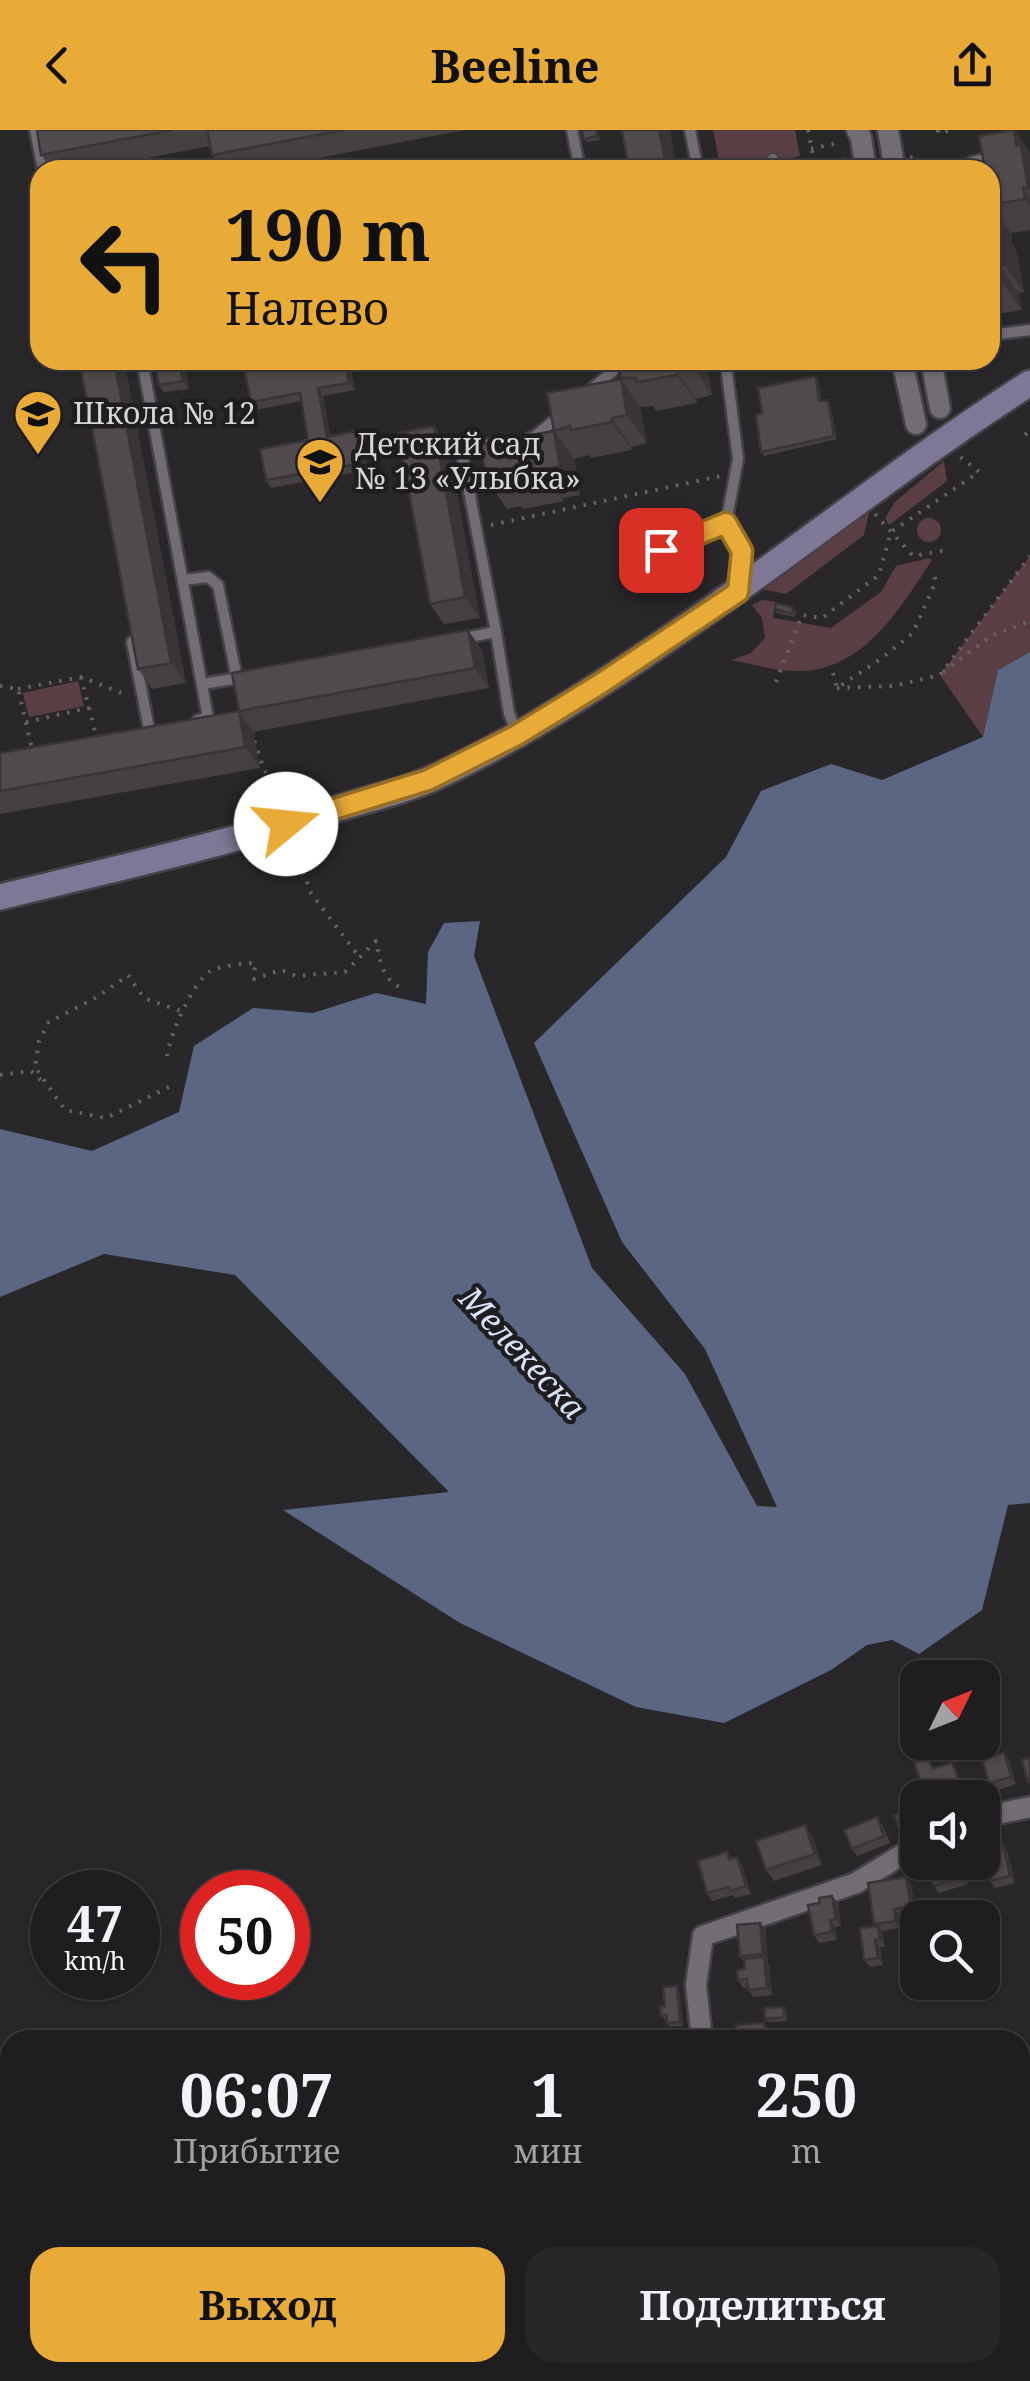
<!DOCTYPE html>
<html lang="ru">
<meta charset="utf-8">
<style>
:root{--surface:#201d20;--page:#282629;--text:#f1f3f6;--muted:#a2a2a5;--line:#3d3b3e;--accent:#e8ab37}
body{margin:0;font-family:"Noto Serif",serif;background:var(--page);color:var(--text);height:100vh;display:flex;flex-direction:column;font-size:38px;white-space:nowrap}
*{box-sizing:border-box;margin:0}
p{font-size:32px;color:var(--muted)}
.icon{flex:none;width:55px;height:55px;fill:none;stroke:currentColor;stroke-width:2;stroke-linecap:round;stroke-linejoin:round}
.map{position:relative;flex:1;overflow:hidden}
.details{position:absolute;left:0px;top:1900px;width:1030px;height:352px;display:flex;flex-direction:column;background:var(--surface);border-radius:30px 30px 0 0;box-shadow:0 2px 8px #0004,0 0 0 2px var(--line)}
.details>*{flex:none}
.hud{position:absolute;left:30px;top:30px;width:970px;height:210px;border-radius:30px;box-shadow:0 2px 8px #0004,0 0 0 2px var(--line);background:#e8ab37;color:#111;overflow:hidden}
.needle{width:65px;rotate:47deg}
.controls{position:absolute;left:900px;top:1530px;display:grid;gap:20px}
.controls a{display:grid;place-items:center;width:100px;height:100px;border-radius:20px;background:var(--surface);box-shadow:0 2px 8px #0004,0 0 0 2px var(--line);font-size:50px}
.speed{position:absolute;left:30px;top:1740px;display:flex;gap:20px;font-size:50px;font-weight:700;text-align:center}
.speed>*{display:grid;place-content:center;width:130px;height:130px;border-radius:50%;background:var(--surface);box-shadow:0 2px 8px #0004,0 0 0 2px var(--line);line-height:1}
.speed small{font-size:25px;font-weight:400}
.speed .limit{border:15px solid #d22;background:#fff;color:#111}
.pin{position:absolute;display:grid;place-items:center;width:85px;height:85px;color:#fff;margin:-42px;border-radius:20px;box-shadow:0 5px 15px #0006}
.me{position:absolute;width:110px;margin:-55px;rotate:73deg;stroke-linejoin:round;filter:drop-shadow(0 0 8px #0008)}
.turn{display:flex;align-items:center;gap:35px;height:210px;padding:0 30px;font-size:45px}
.turn .icon{width:130px;height:130px;stroke-width:2.5}
.turn b{display:block;font-size:70px;line-height:85px}
.eta{display:flex;justify-content:space-evenly;align-items:center;height:170px;text-align:center}
.eta b{font-size:60px;font-weight:700;line-height:70px}
.primary-button{display:flex;gap:20px;margin-top:auto;padding:20px 30px}
.primary-button a{flex:1;height:115px;border-radius:30px;background:var(--accent);color:#111;font-size:40px;font-weight:700;line-height:115px;text-align:center}
.primary-button a+a{background:var(--page);color:var(--text)}
header{display:flex;justify-content:space-between;align-items:center;height:130px;padding:0 30px;background:var(--accent);color:#111;font-size:45px;font-weight:700}
.map>svg:first-child{display:block}
</style>
<header><svg class="icon" aria-label="back" viewBox="0 0 24 24"><path d="M15 5l-7 7 7 7"/></svg>Beeline<svg class="icon" aria-label="share" viewBox="0 0 24 24"><path d="M12 15V3M7 8l5-5 5 5M5 13v7h14v-7"/></svg></header>
<div class="map">
<svg width="1030" height="2251" viewBox="0 0 1030 2251">
<rect width="100%" height="100%" fill="#2a272b"/>
<g fill="#593f44">
<path d="M713,0H795L800,26L732,40H721Z"/>
<path d="M944,331L947,351L889,395L885,388L895,372Z"/>
<path d="M870,379L864,405L786,464L761,459Z"/>
<circle cx="929" cy="400" r="12"/>
<path d="M1030,426V522L998,540L983,607L940,545Z"/>
<path d="M929,428L932,430C900,478 865,539 801,541C778,542 753,534 731,530L751,523L765,508L762,488L752,475L762,470L775,472L773,488L831,498L881,462L896,436Z"/>
<path d="M78,551L84,576L29,587L23,563Z"/>
</g>
<path fill="#5b6782" d="M1030,522V1373L1008,1375L982,1480L919,1524L892,1510L867,1515L831,1540L724,1593L636,1577L460,1493L283,1380L449,1362L235,1145L104,1124L0,1167V999L92,1021L179,982L194,916L253,878L313,883L376,863L426,874L428,822L444,793L480,791L474,826L592,1138L685,1244L757,1376L777,1377L705,1219L622,1112L534,913L726,727L761,661L831,634L882,650L983,607L998,540Z"/>
<g fill="none" stroke-linecap="round" stroke-linejoin="round">
<g stroke="#454247" stroke-width="15">
<g id="lane">
<path d="M35,0L43,40"/>
<path d="M572,0L580,40"/>
<path d="M690,0L698,40"/>
<path d="M773,29L776,40"/>
<path d="M967,40L972,32L995,27"/>
<path d="M990,205L1030,200"/>
<path d="M142,230L208,588L198,590"/>
<path d="M733,230L727,243L738,329L726,393L742,421L738,456"/>
<path d="M588,262L626,230"/>
<path d="M530,308L534,307L560,286"/>
<path d="M493,314L461,319L496,502L509,583L517,604"/>
<path d="M661,420L726,393"/>
<path d="M183,450L208,447L218,455L237,549"/>
<path d="M459,509L496,502"/>
<path d="M132,512L149,599"/>
<path d="M202,554L245,547"/>
<path d="M0,2146L6,2165"/>
<path d="M991,2251L1030,2248"/>
</g>
</g>
<g stroke="#454247" stroke-width="25">
<g id="street">
<path d="M857,0L861,8L866,40"/>
<path d="M888,0L895,40"/>
<path d="M902,230L916,294"/>
<path d="M931,230L940,278"/>
<path d="M982,1687L1030,1677"/>
<path d="M702,1910L696,1855L703,1806L856,1753L918,1715"/>
<path d="M1020,1960L1030,1959"/>
<path d="M743,2242L744,2251"/>
</g>
</g>
<g stroke="#454247" stroke-width="30">
<g id="secondary">
<path d="M0,767C111,740 221,715 330,681C363,670 399,663 431,649C502,617 569,575 634,532C769,443 894,340 1030,253"/>
<path d="M1020,2163L1030,2162"/>
<path d="M458,2251L497,2242"/>
</g>
</g>
<g stroke="#666367" stroke-width="4" stroke-dasharray="2.5 8" stroke-linecap="butt">
<path d="M808,0L816,40"/>
<path d="M938,0V3L953,0"/>
<path d="M811,19L841,12"/>
<path d="M910,27L948,40"/>
<path d="M841,40L846,28"/>
<path d="M1025,305L1030,300"/>
<path d="M875,384L913,426L947,420"/>
<path d="M491,395L721,346"/>
<path d="M943,542L991,506L1030,491"/>
<path d="M833,543L837,558L882,528L913,503L936,451L933,443"/>
<path d="M81,547L97,609"/>
<path d="M776,552L802,485L822,488L879,445L891,402L979,342L959,326"/>
<path d="M0,556L18,559L32,619"/>
<path d="M837,558L894,556L940,545L1030,426"/>
<path d="M18,559L81,547L129,566"/>
<path d="M26,592L89,578"/>
<path d="M251,601L263,637L282,674"/>
<path d="M293,712L311,763L360,828"/>
<path d="M167,926C169,907 192,854 209,842C219,836 244,833 255,833L254,849L281,840L296,846L345,842L376,811C380,830 382,850 402,858"/>
<path d="M0,945L31,941L43,952"/>
<path d="M169,957L106,988L65,980L35,937L39,911L49,892L99,866L128,845L144,868L183,882"/>
<path d="M603,2242L604,2251"/>
</g>
<use href="#lane" stroke="#716d72" stroke-width="10"/>
<use href="#street" stroke="#716d72" stroke-width="20"/>
<use href="#secondary" stroke="#7e7795" stroke-width="25"/>
</g>
<g fill="#454043">
<path d="M37,0H465L255,40H223L212,25L210,16L84,40H52L41,25Z"/>
<path d="M582,0H597L600,10L586,12Z"/>
<path d="M1014,0L1030,23V100L1011,103L1012,113L1016,120L1024,162L1019,163L1022,180L990,185V75Z"/>
<path d="M79,230H124L186,553L152,559L138,539Z"/>
<path d="M349,230L355,260L323,266L330,306L363,308L368,340L271,358L266,350L308,310L301,271L256,280L251,272Z"/>
<path d="M706,230L712,265L696,269L697,273L656,281L653,276L640,277L647,313L631,317L632,320L591,328L589,325L574,329L580,365L563,368L564,371L523,379L521,376L507,379L487,350L554,301L621,249Z"/>
<path d="M180,236L186,243L189,259L164,262L159,255Z"/>
<path d="M816,246L818,250L821,271L830,274L837,309L764,326L761,322L762,283Z"/>
<path d="M434,296L448,317L480,488L444,494L430,474Z"/>
<path d="M775,479L796,481L794,487L777,483Z"/>
<path d="M482,520L489,558L253,602L260,638L0,684V623L239,581Z"/>
<path d="M1004,1623L1009,1630L1016,1654L994,1661L989,1653Z"/>
<path d="M918,1686V1712L907,1715L902,1708Z"/>
<path d="M882,1694L890,1713L857,1726L852,1719Z"/>
<path d="M812,1705L822,1735L774,1751L766,1740Z"/>
<path d="M1003,1715L1008,1723L1015,1753L995,1758L990,1751Z"/>
<path d="M731,1728L742,1734L751,1764L735,1768L733,1765L712,1771L707,1763Z"/>
<path d="M945,1732H960L968,1754L939,1763L934,1756Z"/>
<path d="M906,1747L911,1754L916,1783L899,1786L901,1798L881,1801L885,1817H880L883,1835L870,1837L864,1830L876,1796L874,1794Z"/>
<path d="M838,1773L841,1796L835,1797L837,1810L819,1813L814,1805Z"/>
<path d="M760,1793L766,1800L767,1832L769,1834L772,1865L753,1867L747,1857L743,1858L738,1850L745,1839V1834L740,1826Z"/>
<path d="M679,1859L683,1896L670,1897L667,1889H664L661,1886L665,1876Z"/>
<path d="M784,1877L786,1881L787,1891L768,1892L765,1889Z"/>
<path d="M1030,1994V2090L1020,2091V1995Z"/>
<path d="M0,2176L4,2181L10,2179V2230L0,2234Z"/>
</g>
<g fill="#383437">
<path d="M659,0H670L677,40H667Z"/>
<path d="M1014,0L1030,23V61L1016,16Z"/>
<path d="M1023,58L1030,68V76L1025,69Z"/>
<path d="M991,75L1011,103L1012,113L1016,120L1024,162L1004,134L993,93Z"/>
<path d="M999,135L1019,163L1022,180L1002,152Z"/>
<path d="M114,230H124L186,553L171,533Z"/>
<path d="M345,230H349L355,260L349,253Z"/>
<path d="M691,230H706L712,265L693,237Z"/>
<path d="M180,236L186,243L189,259L183,251Z"/>
<path d="M676,241L696,269L697,273L677,245Z"/>
<path d="M621,249L640,277L647,313L627,285Z"/>
<path d="M318,258L323,266L332,314L327,307Z"/>
<path d="M828,270L830,274L837,309L834,306Z"/>
<path d="M612,288L631,317L632,320L612,292Z"/>
<path d="M434,296L448,317L480,488L465,467Z"/>
<path d="M357,301L363,308L368,340L363,333Z"/>
<path d="M554,301L574,329L580,365L560,336Z"/>
<path d="M544,340L563,368L564,371L545,343Z"/>
<path d="M468,500L482,520L489,558L475,538Z"/>
<path d="M239,581L253,602L260,638L245,617Z"/>
<path d="M1004,1623L1009,1630L1016,1654L1011,1647Z"/>
<path d="M805,1695L812,1705L822,1735L815,1724Z"/>
<path d="M1003,1715L1008,1723L1015,1753L1010,1746Z"/>
<path d="M737,1727L742,1734L751,1764L746,1756Z"/>
<path d="M959,1732L963,1736L968,1754L963,1747Z"/>
<path d="M906,1747L911,1754L916,1783L911,1776Z"/>
<path d="M832,1766L838,1773L841,1796L836,1789Z"/>
<path d="M894,1779L899,1786L901,1798L896,1791Z"/>
<path d="M830,1790L835,1797L837,1810L832,1802Z"/>
<path d="M760,1793L766,1800L768,1832L763,1824Z"/>
<path d="M878,1796L883,1804L885,1817L880,1809Z"/>
<path d="M875,1810L880,1817L883,1835L878,1828Z"/>
<path d="M764,1827L769,1834L772,1865L767,1858Z"/>
<path d="M677,1856L679,1859L683,1896L680,1892Z"/>
<path d="M764,1893L770,1900V1910H766Z"/>
</g>
<g fill="#504a4e" stroke="#383437" stroke-width="2.5">
<path d="M37,0H172L41,25Z"/>
<path d="M207,0H343L212,25Z"/>
<path d="M582,0H596L597,6L584,9Z"/>
<path d="M622,0H659L667,40H629Z"/>
<path d="M1014,0L1016,16L1021,15L1028,58H1023L1025,69L991,75L993,93L997,92L1004,134L999,135L1002,152L990,154V40H985L979,6Z"/>
<path d="M79,230H114L171,533L138,539Z"/>
<path d="M284,230H345L349,253L318,258L327,307L357,301L363,333L266,350L260,319L308,310L300,263L251,272L244,237Z"/>
<path d="M616,230H691L693,237L676,241L677,245L637,252L636,248H621Z"/>
<path d="M180,236L183,251L159,255L156,240Z"/>
<path d="M816,246L819,271L828,270L834,306L761,322L756,285L762,283L758,258Z"/>
<path d="M621,249L627,285L612,288V292L571,300L570,296L554,301L547,263Z"/>
<path d="M434,296L465,467L430,474L398,303Z"/>
<path d="M554,301L560,336L544,340L545,343L503,351V348L487,350L480,314Z"/>
<path d="M776,473L793,477L792,484L775,479Z"/>
<path d="M468,500L475,538L239,581L232,543Z"/>
<path d="M239,581L245,617L0,661V623Z"/>
<path d="M1004,1623L1011,1647L989,1653L982,1629Z"/>
<path d="M928,1627L933,1639L952,1632L964,1663L952,1668H927L914,1633Z"/>
<path d="M1030,1628V1652H1028L1022,1630Z"/>
<path d="M912,1679L918,1693V1702L902,1708L894,1685Z"/>
<path d="M877,1687L884,1706L852,1719L844,1700Z"/>
<path d="M805,1695L815,1724L766,1740L756,1711Z"/>
<path d="M1003,1715L1010,1746L990,1751L983,1720Z"/>
<path d="M727,1722L729,1729L737,1727L746,1756L730,1761L729,1757L707,1763L698,1731Z"/>
<path d="M945,1732H959L963,1747L934,1756L928,1738Z"/>
<path d="M906,1747L911,1776L894,1779L896,1791L874,1794L868,1753Z"/>
<path d="M832,1766L836,1789L830,1790L832,1802L814,1805L808,1775L820,1773L819,1768Z"/>
<path d="M760,1793L763,1824L740,1826L737,1795Z"/>
<path d="M878,1796L880,1809L875,1810L878,1828L864,1830L860,1798Z"/>
<path d="M764,1827L767,1858L748,1860L747,1849L738,1850L737,1840L745,1839L744,1829Z"/>
<path d="M677,1856L680,1892L667,1893L666,1885L661,1886L660,1877L665,1876L663,1857Z"/>
<path d="M784,1877V1887L765,1889V1878Z"/>
<path d="M764,1893L766,1910H730V1903L736,1902V1895Z"/>
<path d="M635,1905L644,1910H632Z"/>
<path d="M0,1987L10,1993V2079L0,2044Z"/>
<path d="M1030,1994V2078L1020,2079V1995Z"/>
<path d="M10,2179V2222L0,2225V2181Z"/>
<path d="M1009,2245V2251H949Z"/>
</g>
<g fill="none" stroke-linecap="round" stroke-linejoin="round">
<g stroke="#976f24" stroke-width="25">
<path id="route" d="M286,694L428,650L517,605L600,554L738,462L742,421L726,393L661,420"/>
</g>
<use href="#route" stroke="#e8ab37" stroke-width="18"/>
</g>
<defs>
<g id="school-pin" transform="scale(2.5)"><path d="M0 17L-7.5 6A9.5 9.5 0 1 1 7.5 6Z" fill="#e8ab37" stroke="#201d21"/><path d="M0-5L7-2L0 1L-7-2ZM-4 1L0 2.5L4 1V4Q0 6-4 4Z" fill="#111"/></g>
</defs>
<g fill-rule="evenodd">
<use href="#school-pin" x="38" y="284"/>
<use href="#school-pin" x="320" y="332"/>
</g>
<g text-anchor="middle" stroke-width="9" stroke-linejoin="round" paint-order="stroke">
<g font-size="30" fill="#d7d5d8" stroke="#201d21" text-anchor="start">
<text x="73" y="294">Школа № 12</text>
<text x="355" y="325">Детский сад<tspan x="355" dy="34">№ 13 «Улыбка»</tspan></text>
</g>
<g font-size="32" font-style="italic" fill="#d9e3f7" stroke="#201d21">
<text transform="translate(522 1223) rotate(47)" y="11">Мелекеска</text>
</g>
</g>
</svg>
<div class="controls">
<a><svg class="needle" viewBox="-14 -14 28 28"><path d="M0-13l5 13h-10z" fill="#e53935"/><path d="M0 13l5-13h-10z" fill="#a2a2a5"/></svg></a>
<a><svg class="icon" aria-label="sound" viewBox="0 0 24 24"><path d="M4 9h4l5-4v14l-5-4H4zM17 9q2 3 0 6"/></svg></a>
<a><svg class="icon" aria-label="search" viewBox="0 0 24 24"><circle cx="10" cy="10" r="6"/><path d="M15 15l6 6"/></svg></a>
</div>
<div class="speed"><div>47<small>km/h</small></div><div class="limit">50</div></div>
<div class="pin" style="left:661px;top:420px;background:#d93025"><svg class="icon" aria-label="arrive" viewBox="0 0 24 24"><path d="M6 21V4h12l-3 4 3 4H6"/></svg></div>
<svg class="me" style="left:286px;top:694px" viewBox="-20 -20 40 40"><circle r="19" fill="#fff"/><path d="M0-13L10 11 0 6-10 11z" fill="#e8ab37"/></svg>
<div class="hud">
<div class="turn"><svg class="icon" aria-label="left" viewBox="0 0 24 24"><path d="M17 20v-9H6M10 6l-5 5 5 5"/></svg><div><b>190 m</b>Налево</div></div>
</div>
<section class="details">
<div class="eta">
<div><b>06:07</b><p>Прибытие</p></div>
<div><b>1</b><p>мин</p></div>
<div><b>250</b><p>m</p></div>
</div>
<div class="primary-button"><a>Выход</a><a>Поделиться</a></div>
</section>
</div>
